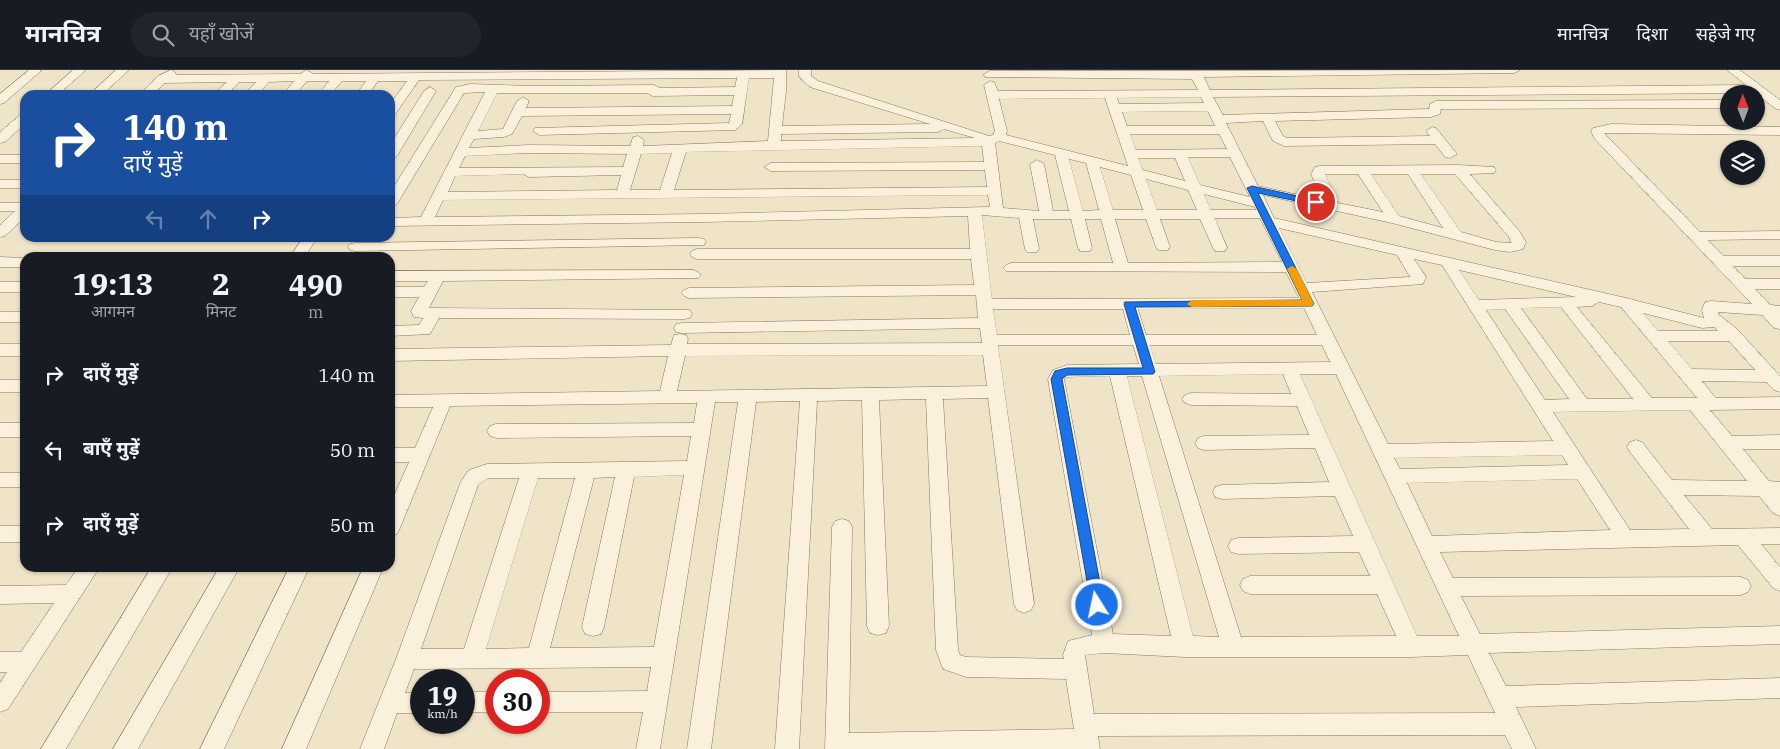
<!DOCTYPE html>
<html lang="hi">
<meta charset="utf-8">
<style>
:root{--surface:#171b24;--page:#20242c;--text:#f1f3f6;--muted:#9ea1a6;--line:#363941}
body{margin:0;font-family:"IBM Plex Serif","Noto Sans Devanagari",serif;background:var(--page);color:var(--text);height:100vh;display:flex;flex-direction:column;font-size:19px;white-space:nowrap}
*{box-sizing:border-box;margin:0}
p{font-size:16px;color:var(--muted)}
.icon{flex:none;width:28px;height:28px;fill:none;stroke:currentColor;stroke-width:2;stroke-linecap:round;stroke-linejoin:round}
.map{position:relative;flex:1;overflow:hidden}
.details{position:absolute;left:20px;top:182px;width:375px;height:320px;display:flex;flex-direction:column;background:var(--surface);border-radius:15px;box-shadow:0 1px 4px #0004}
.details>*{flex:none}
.banner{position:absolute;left:20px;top:20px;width:375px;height:152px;border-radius:15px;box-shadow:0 1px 4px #0004;background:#1a4fa0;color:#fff;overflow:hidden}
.needle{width:32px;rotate:359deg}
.tools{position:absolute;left:1720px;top:15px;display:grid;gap:10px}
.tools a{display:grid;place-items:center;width:45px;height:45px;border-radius:50%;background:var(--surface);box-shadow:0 1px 4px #0004;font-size:25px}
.speed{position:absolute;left:410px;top:599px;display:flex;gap:10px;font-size:25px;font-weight:700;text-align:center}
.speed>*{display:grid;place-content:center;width:65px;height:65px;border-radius:50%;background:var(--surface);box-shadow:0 1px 4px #0004;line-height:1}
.speed small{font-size:12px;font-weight:400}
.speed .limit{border:8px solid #d22;background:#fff;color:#111}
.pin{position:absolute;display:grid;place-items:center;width:42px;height:42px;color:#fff;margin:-21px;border:2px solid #fff;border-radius:50%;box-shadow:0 1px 5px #0007}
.me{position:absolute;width:55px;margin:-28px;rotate:350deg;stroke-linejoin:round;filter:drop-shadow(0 0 4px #0008)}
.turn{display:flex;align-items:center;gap:18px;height:105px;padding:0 20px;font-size:22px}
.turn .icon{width:65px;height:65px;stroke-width:2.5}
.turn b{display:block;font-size:35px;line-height:42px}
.lanes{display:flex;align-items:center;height:48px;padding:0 20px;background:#0003;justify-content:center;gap:25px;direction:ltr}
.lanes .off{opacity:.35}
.eta{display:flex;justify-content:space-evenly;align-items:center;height:85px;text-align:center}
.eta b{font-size:30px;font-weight:700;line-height:35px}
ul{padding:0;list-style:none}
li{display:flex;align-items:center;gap:15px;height:75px;padding:0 20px}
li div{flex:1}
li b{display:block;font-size:19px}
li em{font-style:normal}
header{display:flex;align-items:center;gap:30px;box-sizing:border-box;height:70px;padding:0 25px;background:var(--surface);border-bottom:1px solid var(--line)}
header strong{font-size:24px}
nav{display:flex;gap:28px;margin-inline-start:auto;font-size:18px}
.search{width:350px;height:45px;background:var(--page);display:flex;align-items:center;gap:12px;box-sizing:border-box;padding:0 18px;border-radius:28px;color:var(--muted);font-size:19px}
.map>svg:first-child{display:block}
</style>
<header>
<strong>मानचित्र</strong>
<div class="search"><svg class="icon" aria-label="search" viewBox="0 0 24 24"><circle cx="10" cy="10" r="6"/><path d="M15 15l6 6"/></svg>यहाँ खोजें</div>
<nav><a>मानचित्र</a><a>दिशा</a><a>सहेजे गए</a></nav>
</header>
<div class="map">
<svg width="1780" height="679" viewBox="0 0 1780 679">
<rect width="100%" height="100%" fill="#f0e4c8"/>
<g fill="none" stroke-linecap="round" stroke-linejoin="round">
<g stroke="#8d765c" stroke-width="1">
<g id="minor">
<path d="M29,0H42L4,33L0,34V24Z"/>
<path d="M73,0H86L58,25H45Z"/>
<path d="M116,0H129L102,25H89Z"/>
<path d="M171,0L175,2L176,5L300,4L307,0L313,4L786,0V21L782,56L930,54L810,17L799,7V0H811V6L818,11L989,66L993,65L995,61L984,15L990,11L994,12L998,21L1198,20L1192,9L985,7L983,5L989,1L1520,0L1514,3L1204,7L1210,20L1746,15L1727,0H1740L1780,30V40L1776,39L1755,23L1213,27L1223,45L1429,39L1430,34L1436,31L1729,30V38L1441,39L1440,44L1431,47L1275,51L1283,66L1287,68L1430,66L1426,61L1432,57L1436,58L1457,84L1450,88L1445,87L1435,74L1284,76L1273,71L1263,51L1226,53L1258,116L1322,130L1311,104L1315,97L1320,96L1458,95L1494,97L1496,100L1494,103L1470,104L1520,162L1526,172L1523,179L1510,182L1495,180L1392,153L1263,125L1274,148L1626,228L1704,248L1702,240L1705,232L1711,231L1752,234L1594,68L1591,61L1593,58L1611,54L1780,57V65L1604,63L1700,162L1780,161V169L1708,170L1724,186H1780V196H1733L1746,209H1780V219H1755L1771,235L1780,236V259L1774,258L1762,245L1718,242L1719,245L1736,258L1780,306V322L1774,320L1766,312L1702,311L1716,328L1780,327V339L1710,340L1732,366L1780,365V379H1743L1769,411L1780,412V446L1773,443L1759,426L1684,425L1712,459L1780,458V474H1761L1780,497V521L1773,518L1738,475L1440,482L1453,508L1741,507L1748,510L1751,516L1748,522L1741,525L1461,526L1480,564L1780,556V574L1489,583L1506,616L1780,608V628L1516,637L1536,679H1512L1505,665L1098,666L1100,679H825L832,457L835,451L842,449L849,451L852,457L849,663L1074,659L1066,609L966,607L943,599L936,580L926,329L879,330L889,556L886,563L878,565L870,563L867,556L862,330L817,331L799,679H775L800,331L756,332L711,679H687L738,332H715L660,679H636L643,642H539V622L647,621L651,597L414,599L405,623H421V643H397L384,679H360L396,589L461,411L469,400L487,394L687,391L691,366L496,368L490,366L487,361L490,356L496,354L694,353L697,333L450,336L400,458L397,464L390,466V435L409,392H390V378H415L433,337H390V325L660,321L668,286L390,291V279L671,275L674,265L680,264L686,265L688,269L687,274L982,273L980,258L682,263L676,262L674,258L676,254L682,253L978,248L976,225L689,228L684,226L681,223L684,220L689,218L974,215L971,189H697L692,187L690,184L692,181L697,179H970L968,146L704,152L390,156V148L421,147L485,22L464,23L397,134L390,138V123L456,17L470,14L529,16L654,15L660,18L735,17L737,8L419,10L394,46L390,47V34L407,11H378L368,25H356L366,11H342L330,25H318L329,11H307L295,25H283L294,11L269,12L257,25H244L256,12H239L227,25H214L226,12L165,13L152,25H139L158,6ZM749,8H774L768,71L643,76L644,70L638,66L633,67L630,76L529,75L469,78L474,69L504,67L512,64L522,46L731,44L729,53L535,58L533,61L539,65L736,60L742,54ZM497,23H647L653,26L734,25L732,36L526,38L529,31L523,27L517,31L503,59L478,61ZM1201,27L1204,33L1119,34L1117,28ZM1105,28L1128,96L1006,65L1007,61L999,29ZM1208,41L1215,56H1127L1122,42ZM944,59L975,68L781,71V64L938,62ZM1130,64H1219L1227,79L1136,80ZM999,71L1055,85L1069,141H1053L1044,94L1037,90L1030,94L1039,141L1003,138L995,73ZM982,76L984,92L771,93L764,97L771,101L985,100L987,117L674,120L686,82ZM529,83L627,84L623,97L459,98L465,86ZM672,83L660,120H630L641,84ZM1188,87H1230L1250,127L1200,115ZM1138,88H1175L1185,111L1143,100ZM1069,89L1086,93L1099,140L1083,141ZM1100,97L1131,105L1143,140H1113ZM523,104L529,107L621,105L617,120L448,122L455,106ZM1325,104H1358L1383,142L1338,133ZM1371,104H1408L1443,158L1399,146ZM1421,104H1455L1509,167L1511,173L1496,172L1461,162ZM1146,109L1188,120L1197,140H1157ZM1204,124L1255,137L1256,140H1211ZM988,125L990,136L988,137L704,144L435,147L443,130ZM982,145L1019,148L1025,179L1027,182H1037L1039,179L1033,149H1071L1078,178L1080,181H1090L1092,178L1085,149H1101L1113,193H1011L1006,195L1003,198L1006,201L1286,202L1299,228L992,229ZM1215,148H1260L1282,192L1128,193L1115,149H1146L1156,177L1158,180H1168L1170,177L1160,149H1200L1213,178L1215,181H1225L1227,178ZM1279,158L1397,185L1410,207L1307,213ZM1414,189L1442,195L1553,371L1388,374L1312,222L1423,214L1426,207ZM1459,200L1576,227L1479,230ZM1599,232L1621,237L1697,328H1652L1577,237L1592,236ZM1561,237L1633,329H1587L1521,238ZM1304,238L1317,265H1146L1138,239ZM993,239H1123L1130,265H997ZM1505,239L1569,329L1545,330L1486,240ZM1643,243L1702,258L1714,257L1718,261H1658ZM1668,271H1729L1755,300L1692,299ZM998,275H1133L1139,294L1067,295L1053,300L1048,309L1092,565L1068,571L1063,585L1064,589L966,587L960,585L958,580L943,329L988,328L1014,534L1017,540L1024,543L1031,540L1034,534ZM1150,275H1322L1330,292L1156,294ZM983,285L987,316L677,321L685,286ZM1283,304L1291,324L1191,323L1185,325L1182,329L1185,333L1191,335L1297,336L1309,365L1204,366L1198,368L1195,373L1198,378L1204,380L1315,378L1329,412L1222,415L1215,417L1213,422L1215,427L1222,429L1335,426L1353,466L1238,468L1231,470L1228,476L1231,482L1238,484L1359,482L1370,506H1250L1243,509L1240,515L1243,521L1250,524H1377L1396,566L1241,567L1159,306ZM1300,304H1336L1459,566H1417ZM1110,306L1171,566L1113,564L1064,309L1068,307ZM1127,306H1142L1219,567L1193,566ZM1690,340L1747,411L1672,410L1642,372L1636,370L1630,372L1627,377L1630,382L1689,459L1630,460L1553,342ZM1562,385L1568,395L1400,399L1394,388ZM684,405L654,577L550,578L594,408L615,407L582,557L585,564L593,566L601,564L604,557L634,407ZM488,408H519L464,579H421L478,415ZM538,408H575L529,578L486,579ZM1577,409L1610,460L1432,466L1407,413ZM1104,583L1185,587H1411L1468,585L1495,643L1094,644L1085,585Z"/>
<path d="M430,17L436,21L397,86L390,90V75L424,21Z"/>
<path d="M25,43V54L5,72L0,73V62L21,44Z"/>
<rect x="0" y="85" width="25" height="8"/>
<rect x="0" y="110" width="25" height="8"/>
<path d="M0,133H25V147L5,166L0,167V155L15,141H0Z"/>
<path d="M303,168H317L304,188H289Z"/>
<path d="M699,168L704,169L706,172L704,175L355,181L350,180L348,177L350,174L355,173Z"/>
<path d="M0,187L25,188V197H0Z"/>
<path d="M693,200L698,202L701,205L698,208L443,211L429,238L690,240L692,244L690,248L684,249L439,248L430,264L390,266V256L419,255L423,248L414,247L411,241L419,227H390V217H424L428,211H390V201Z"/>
<rect x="0" y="212" width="25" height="10"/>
<rect x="0" y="242" width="25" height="10"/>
<rect x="0" y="274" width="25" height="12"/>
<rect x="0" y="310" width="25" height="12"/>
<rect x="0" y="353" width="25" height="14"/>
<rect x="0" y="403" width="25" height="14"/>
<rect x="0" y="456" width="25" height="16"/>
<path d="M78,498H99L8,639L0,642V613L7,602H0V582H21L54,533L0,534V516L66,515Z"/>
<path d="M151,498H172L66,679H41Z"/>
<path d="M219,498H239L138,679H113Z"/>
<path d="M289,498H309L224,679H200Z"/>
<path d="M363,498H383L306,679H282Z"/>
<rect x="464" y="622" width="32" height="20"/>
</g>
</g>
<use href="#minor" fill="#faf1dc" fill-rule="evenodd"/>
</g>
<path fill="#1a73e8" stroke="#114b97" d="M1252,116L1316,130L1321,132L1316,135L1258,123L1314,234L1312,236L1135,237L1155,302L1153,304L1067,305L1062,309L1104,535L1102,539L1097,541L1092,539L1051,309L1055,301L1067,298H1143L1124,234L1125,232L1302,230L1247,118Z"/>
<path fill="#f59e0b" d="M1292,196L1297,199L1314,234L1312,236L1192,237L1187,234L1192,230H1302L1287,199Z"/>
</svg>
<div class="tools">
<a><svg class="needle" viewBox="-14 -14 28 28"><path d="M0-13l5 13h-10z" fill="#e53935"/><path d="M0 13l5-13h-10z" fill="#9ea1a6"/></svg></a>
<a><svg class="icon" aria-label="layers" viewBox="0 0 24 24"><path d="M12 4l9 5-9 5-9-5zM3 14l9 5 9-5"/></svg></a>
</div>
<div class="speed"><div>19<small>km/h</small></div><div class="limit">30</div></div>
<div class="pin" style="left:1316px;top:132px;background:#d93025"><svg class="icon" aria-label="arrive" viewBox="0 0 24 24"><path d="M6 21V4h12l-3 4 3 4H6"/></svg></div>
<svg class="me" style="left:1097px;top:535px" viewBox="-20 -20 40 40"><circle r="17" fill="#1a73e8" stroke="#fff" stroke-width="3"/><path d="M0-11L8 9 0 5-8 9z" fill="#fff"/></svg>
<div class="banner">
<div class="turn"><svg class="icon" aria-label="right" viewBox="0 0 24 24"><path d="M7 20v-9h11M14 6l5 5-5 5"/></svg><div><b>140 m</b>दाएँ मुड़ें</div></div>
<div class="lanes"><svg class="icon off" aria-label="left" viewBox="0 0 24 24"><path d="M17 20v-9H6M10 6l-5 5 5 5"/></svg><svg class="icon off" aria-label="ahead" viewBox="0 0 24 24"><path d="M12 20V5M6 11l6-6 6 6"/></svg><svg class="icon" aria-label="right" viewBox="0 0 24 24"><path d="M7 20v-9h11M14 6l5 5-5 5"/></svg></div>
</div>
<section class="details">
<div class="eta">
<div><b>19:13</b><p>आगमन</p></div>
<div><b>2</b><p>मिनट</p></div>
<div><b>490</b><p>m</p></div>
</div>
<ul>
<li><svg class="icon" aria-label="right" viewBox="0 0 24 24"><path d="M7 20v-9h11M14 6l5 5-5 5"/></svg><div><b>दाएँ मुड़ें</b></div><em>140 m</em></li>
<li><svg class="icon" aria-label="left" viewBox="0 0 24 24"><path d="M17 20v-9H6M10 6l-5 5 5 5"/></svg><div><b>बाएँ मुड़ें</b></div><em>50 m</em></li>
<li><svg class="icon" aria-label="right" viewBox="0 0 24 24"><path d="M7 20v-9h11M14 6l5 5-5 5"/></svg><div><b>दाएँ मुड़ें</b></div><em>50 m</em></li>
</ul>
</section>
</div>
